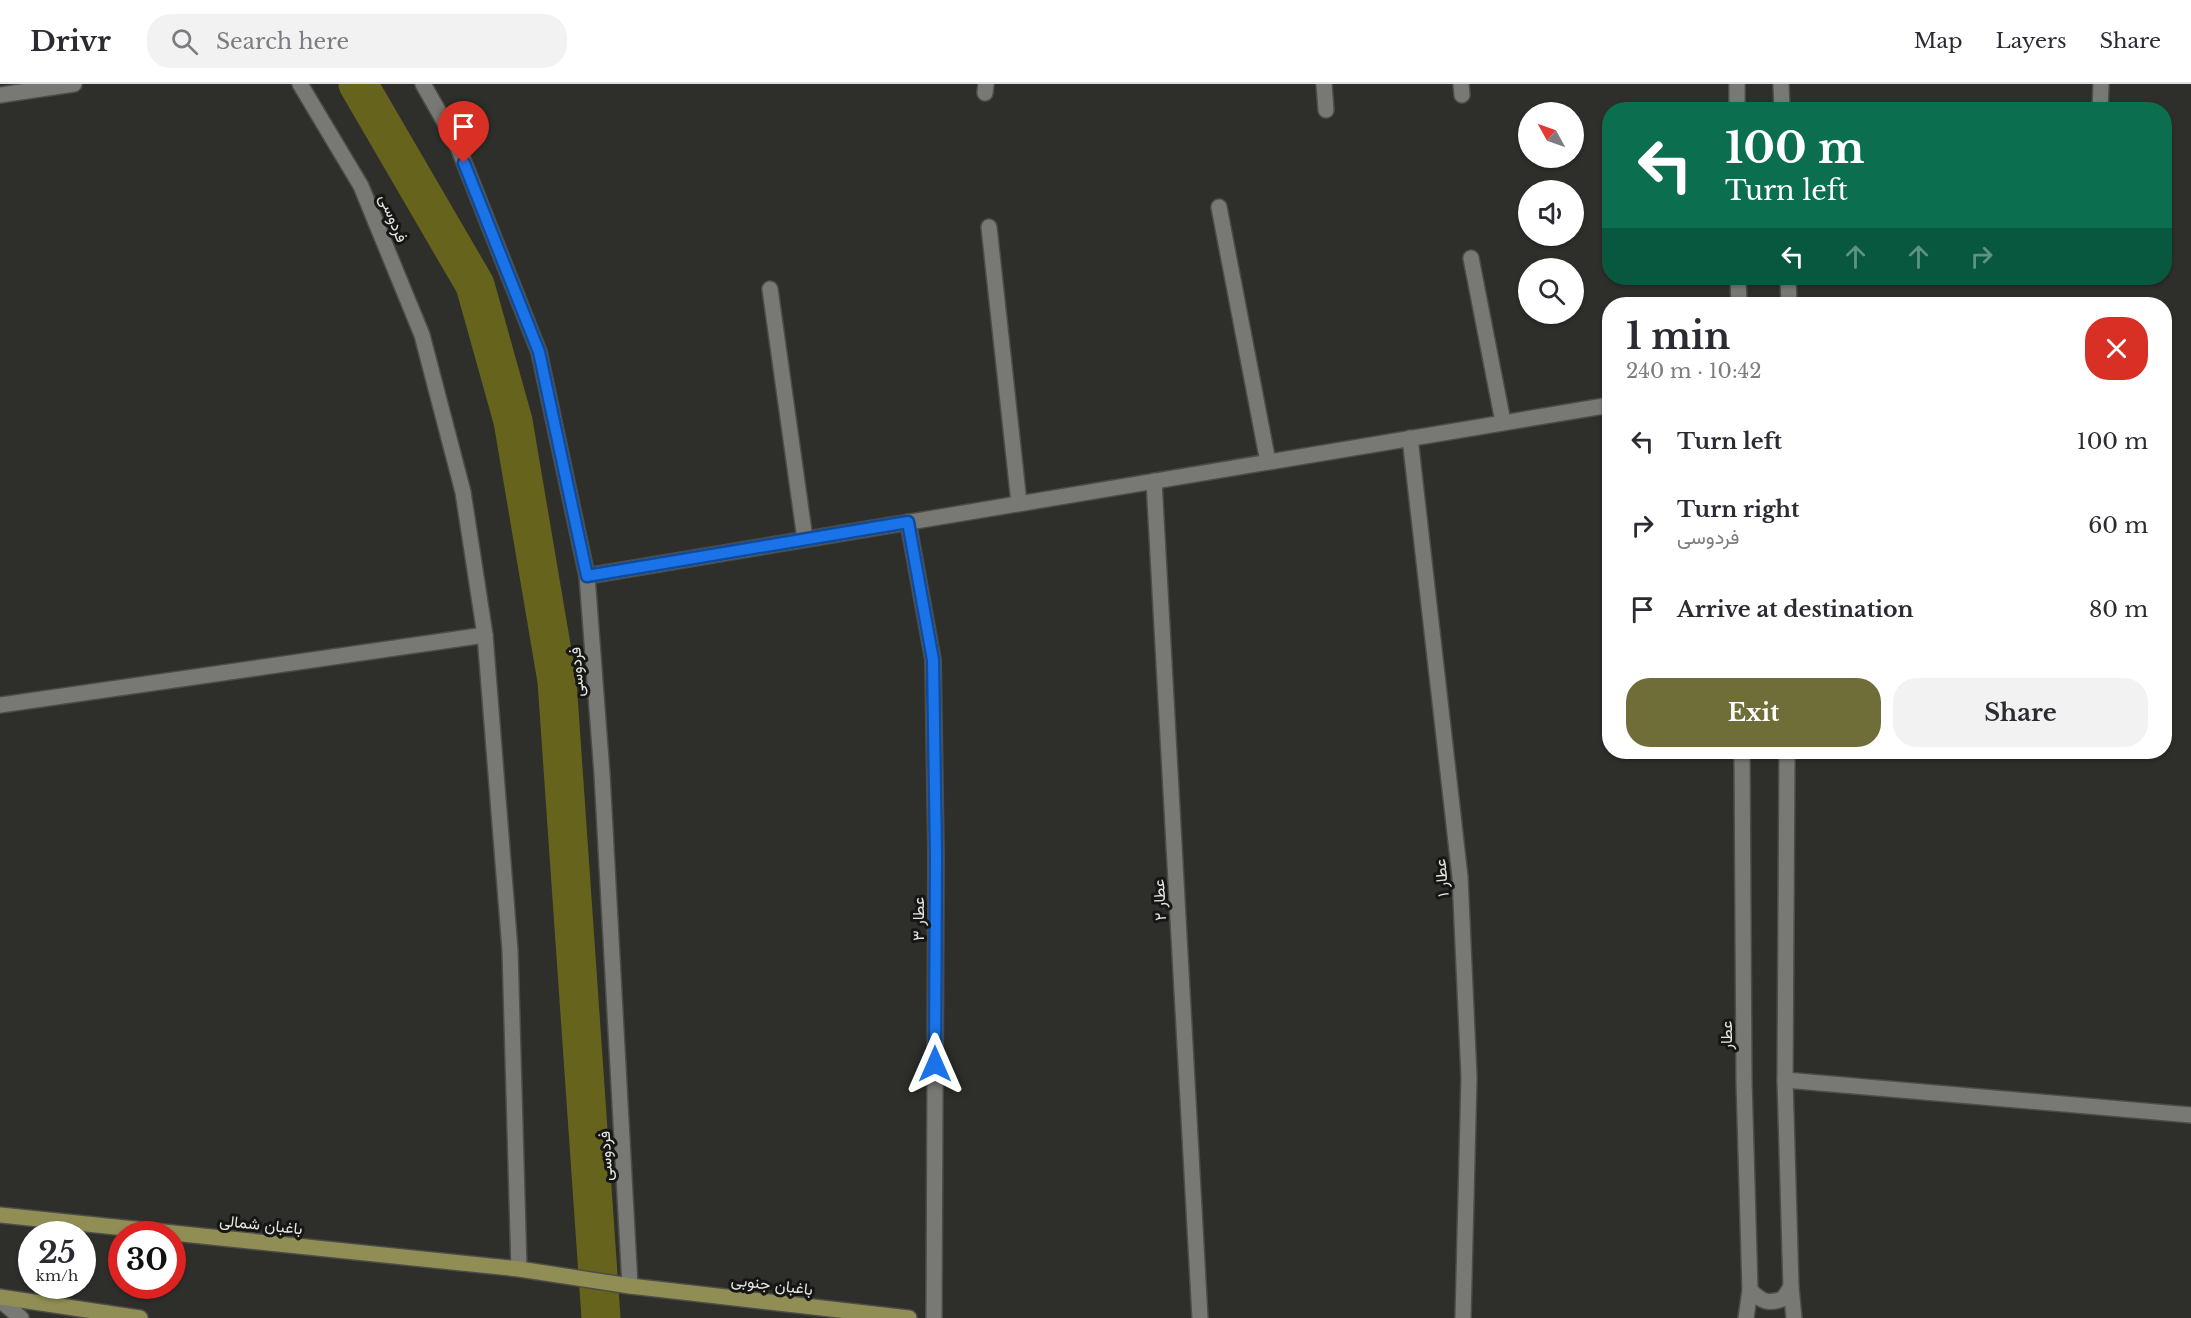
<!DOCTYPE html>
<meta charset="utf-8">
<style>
:root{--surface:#fff;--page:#f2f2f3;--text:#2b2b33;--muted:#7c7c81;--line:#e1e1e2;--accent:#6f6d38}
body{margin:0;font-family:"Libre Baskerville",Vazirmatn,serif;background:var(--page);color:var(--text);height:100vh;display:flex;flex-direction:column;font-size:22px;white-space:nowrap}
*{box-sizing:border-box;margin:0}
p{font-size:20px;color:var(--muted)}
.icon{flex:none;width:33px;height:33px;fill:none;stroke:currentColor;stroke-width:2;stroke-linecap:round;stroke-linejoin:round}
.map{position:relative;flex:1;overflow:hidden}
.sheet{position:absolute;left:1602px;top:213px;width:570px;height:462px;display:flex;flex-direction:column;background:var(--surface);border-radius:24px;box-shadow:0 2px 4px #0004}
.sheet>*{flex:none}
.hud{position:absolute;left:1602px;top:18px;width:570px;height:183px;border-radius:24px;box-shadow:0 2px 4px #0004;background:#0b6e4f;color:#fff;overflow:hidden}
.needle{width:39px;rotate:310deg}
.tools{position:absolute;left:1518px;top:18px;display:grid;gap:12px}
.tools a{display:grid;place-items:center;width:66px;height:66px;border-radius:50%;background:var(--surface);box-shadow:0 2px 4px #0004;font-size:30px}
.speed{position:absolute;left:18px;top:1137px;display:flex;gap:12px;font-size:30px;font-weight:700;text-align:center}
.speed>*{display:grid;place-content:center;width:78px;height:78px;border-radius:50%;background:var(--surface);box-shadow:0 2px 4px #0004;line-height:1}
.speed small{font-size:15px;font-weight:400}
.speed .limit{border:9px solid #d22;background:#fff;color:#111}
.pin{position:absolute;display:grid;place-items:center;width:51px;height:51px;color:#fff;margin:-62px -26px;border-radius:50% 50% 50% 0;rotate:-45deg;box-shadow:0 0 6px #0007}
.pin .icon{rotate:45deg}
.me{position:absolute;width:66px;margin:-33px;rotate:0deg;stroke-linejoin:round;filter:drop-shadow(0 0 4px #0008)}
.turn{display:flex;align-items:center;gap:21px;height:126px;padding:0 24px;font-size:27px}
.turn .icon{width:78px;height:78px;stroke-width:2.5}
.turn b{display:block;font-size:42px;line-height:51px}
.lanes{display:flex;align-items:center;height:57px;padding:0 24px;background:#0003;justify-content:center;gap:30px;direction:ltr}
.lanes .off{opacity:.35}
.round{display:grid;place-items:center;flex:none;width:63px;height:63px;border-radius:24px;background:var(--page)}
.summary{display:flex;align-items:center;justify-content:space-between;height:102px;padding:0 24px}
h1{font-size:36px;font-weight:800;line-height:45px}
.primary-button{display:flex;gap:12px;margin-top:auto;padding:12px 24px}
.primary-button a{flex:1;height:69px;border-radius:24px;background:var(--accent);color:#fff;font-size:24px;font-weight:800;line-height:69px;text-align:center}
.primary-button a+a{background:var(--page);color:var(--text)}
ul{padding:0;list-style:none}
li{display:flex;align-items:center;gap:18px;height:84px;padding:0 24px}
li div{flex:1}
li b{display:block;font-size:22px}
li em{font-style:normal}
header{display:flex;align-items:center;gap:36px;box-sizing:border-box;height:84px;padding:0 30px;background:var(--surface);border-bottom:2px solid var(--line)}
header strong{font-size:28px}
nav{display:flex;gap:33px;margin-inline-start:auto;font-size:21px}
.search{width:420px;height:54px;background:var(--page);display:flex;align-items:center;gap:15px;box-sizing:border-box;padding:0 21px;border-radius:24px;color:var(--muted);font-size:22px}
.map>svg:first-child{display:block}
</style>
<header>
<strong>Drivr</strong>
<div class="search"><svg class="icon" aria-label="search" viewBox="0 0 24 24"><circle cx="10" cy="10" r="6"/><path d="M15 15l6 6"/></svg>Search here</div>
<nav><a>Map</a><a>Layers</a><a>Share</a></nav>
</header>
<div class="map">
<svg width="2191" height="1234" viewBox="0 0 2191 1234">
<rect width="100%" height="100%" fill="#2e2e2a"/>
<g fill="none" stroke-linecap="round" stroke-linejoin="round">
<path stroke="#65631c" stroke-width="39" d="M358,0L475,201L513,337L557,597L601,1234"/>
<g stroke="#4c4c48" stroke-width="18">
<path id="service" d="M0,1216L21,1234"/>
</g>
<g stroke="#4c4c48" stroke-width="18">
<g id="minor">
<path d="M1324,0L1326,26"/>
<path d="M1461,0L1462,11"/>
<path d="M985,9L986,0"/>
<path d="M0,11L74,0"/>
<path d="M2100,26L2101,0"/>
<path d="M1219,123L1268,378"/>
<path d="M989,143L1019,419"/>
<path d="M1471,174L1503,338"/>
<path d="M770,205L805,455"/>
<path d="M1410,354L1460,793L1469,993L1463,1234"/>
<path d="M1154,397L1200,1234"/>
<path d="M908,438L933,576L936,772L934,1234"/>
<path d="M587,492L1610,321"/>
<path d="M0,621L485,551"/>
<path d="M1785,996L2191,1031"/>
</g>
</g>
<g stroke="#4c4c48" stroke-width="18">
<g id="tertiary">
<path d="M300,0L361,102L422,251L463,408L485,551L510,866L519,1185"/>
<path d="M423,0L456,58L539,268L587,492L602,690L630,1202"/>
<path d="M1737,0V26"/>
<path d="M1781,0L1782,26"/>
<path d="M1738,194L1739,220"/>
<path d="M1788,194L1789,220"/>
<path d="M1742,668L1744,997L1750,1206L1746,1234"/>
<path d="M1787,668L1785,996L1791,1203L1794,1234"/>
<path d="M1750,1206C1762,1218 1768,1220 1783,1215L1791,1203"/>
</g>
</g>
<g stroke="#4c4c48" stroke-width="18">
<g id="secondary">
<path d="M0,1131L519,1185L630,1202L909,1234"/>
<path d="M0,1213L140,1234"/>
</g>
</g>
<use href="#service" stroke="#787874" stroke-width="15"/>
<use href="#minor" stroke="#787874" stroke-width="15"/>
<use href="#tertiary" stroke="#787874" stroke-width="15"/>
<use href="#secondary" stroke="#908e54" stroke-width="15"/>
</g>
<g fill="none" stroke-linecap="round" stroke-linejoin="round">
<g stroke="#114b97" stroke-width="15">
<path id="route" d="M464,79L539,268L587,492L908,438L933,576L936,772L935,980"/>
</g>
<use href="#route" stroke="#1a73e8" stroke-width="10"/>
</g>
<g text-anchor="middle" stroke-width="6" stroke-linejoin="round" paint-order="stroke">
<g font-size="16" fill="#e4e4e1" stroke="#161614">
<text transform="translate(394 134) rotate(68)" y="6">فردوسی</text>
<text transform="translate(576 588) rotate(-94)" y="6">فردوسی</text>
<text transform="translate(1441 794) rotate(-95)" y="6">عطار ۱</text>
<text transform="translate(1159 816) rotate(-93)" y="6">عطار ۲</text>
<text transform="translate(918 835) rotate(-90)" y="6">عطار ۳</text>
<text transform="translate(1726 951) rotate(-90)" y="6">عطار</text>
<text transform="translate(605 1072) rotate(-93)" y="6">فردوسی</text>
<text transform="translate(261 1140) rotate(6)" y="6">باغبان شمالی</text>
<text transform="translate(772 1200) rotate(7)" y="6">باغبان جنوبی</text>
</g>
</g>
</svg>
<div class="tools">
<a><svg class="needle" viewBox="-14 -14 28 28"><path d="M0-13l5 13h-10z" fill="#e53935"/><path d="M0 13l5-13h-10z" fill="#7c7c81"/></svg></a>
<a><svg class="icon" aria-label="sound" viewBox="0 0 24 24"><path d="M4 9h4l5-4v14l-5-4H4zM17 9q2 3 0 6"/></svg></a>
<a><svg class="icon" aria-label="search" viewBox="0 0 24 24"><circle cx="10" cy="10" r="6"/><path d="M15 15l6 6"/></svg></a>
</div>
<div class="speed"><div>25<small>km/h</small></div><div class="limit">30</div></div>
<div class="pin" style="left:464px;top:79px;background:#d93025"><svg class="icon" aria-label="arrive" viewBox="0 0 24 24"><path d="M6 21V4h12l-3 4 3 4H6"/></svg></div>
<svg class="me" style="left:935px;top:980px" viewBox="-20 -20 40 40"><path d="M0-17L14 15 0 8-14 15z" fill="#1a73e8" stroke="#fff" stroke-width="4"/></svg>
<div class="hud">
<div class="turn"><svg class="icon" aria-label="left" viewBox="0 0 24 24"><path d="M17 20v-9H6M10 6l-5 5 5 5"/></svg><div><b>100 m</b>Turn left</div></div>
<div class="lanes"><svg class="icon" aria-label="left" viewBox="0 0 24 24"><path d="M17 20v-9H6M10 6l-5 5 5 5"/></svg><svg class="icon off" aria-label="ahead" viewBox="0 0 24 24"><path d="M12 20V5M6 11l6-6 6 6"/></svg><svg class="icon off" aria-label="ahead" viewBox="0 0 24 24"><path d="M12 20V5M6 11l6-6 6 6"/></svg><svg class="icon off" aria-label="right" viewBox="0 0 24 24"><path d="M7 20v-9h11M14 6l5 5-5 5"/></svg></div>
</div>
<section class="sheet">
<div class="summary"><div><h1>1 min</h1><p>240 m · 10:42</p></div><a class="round" style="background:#d93025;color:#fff"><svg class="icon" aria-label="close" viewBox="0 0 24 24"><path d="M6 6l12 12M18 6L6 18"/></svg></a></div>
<ul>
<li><svg class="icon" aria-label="left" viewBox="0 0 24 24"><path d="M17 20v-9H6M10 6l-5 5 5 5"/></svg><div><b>Turn left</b></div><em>100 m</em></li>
<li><svg class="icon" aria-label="right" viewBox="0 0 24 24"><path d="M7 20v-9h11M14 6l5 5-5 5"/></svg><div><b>Turn right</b><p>فردوسی</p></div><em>60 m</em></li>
<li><svg class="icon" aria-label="arrive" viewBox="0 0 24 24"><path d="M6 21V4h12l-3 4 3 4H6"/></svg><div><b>Arrive at destination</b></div><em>80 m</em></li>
</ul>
<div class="primary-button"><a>Exit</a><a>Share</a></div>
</section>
</div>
